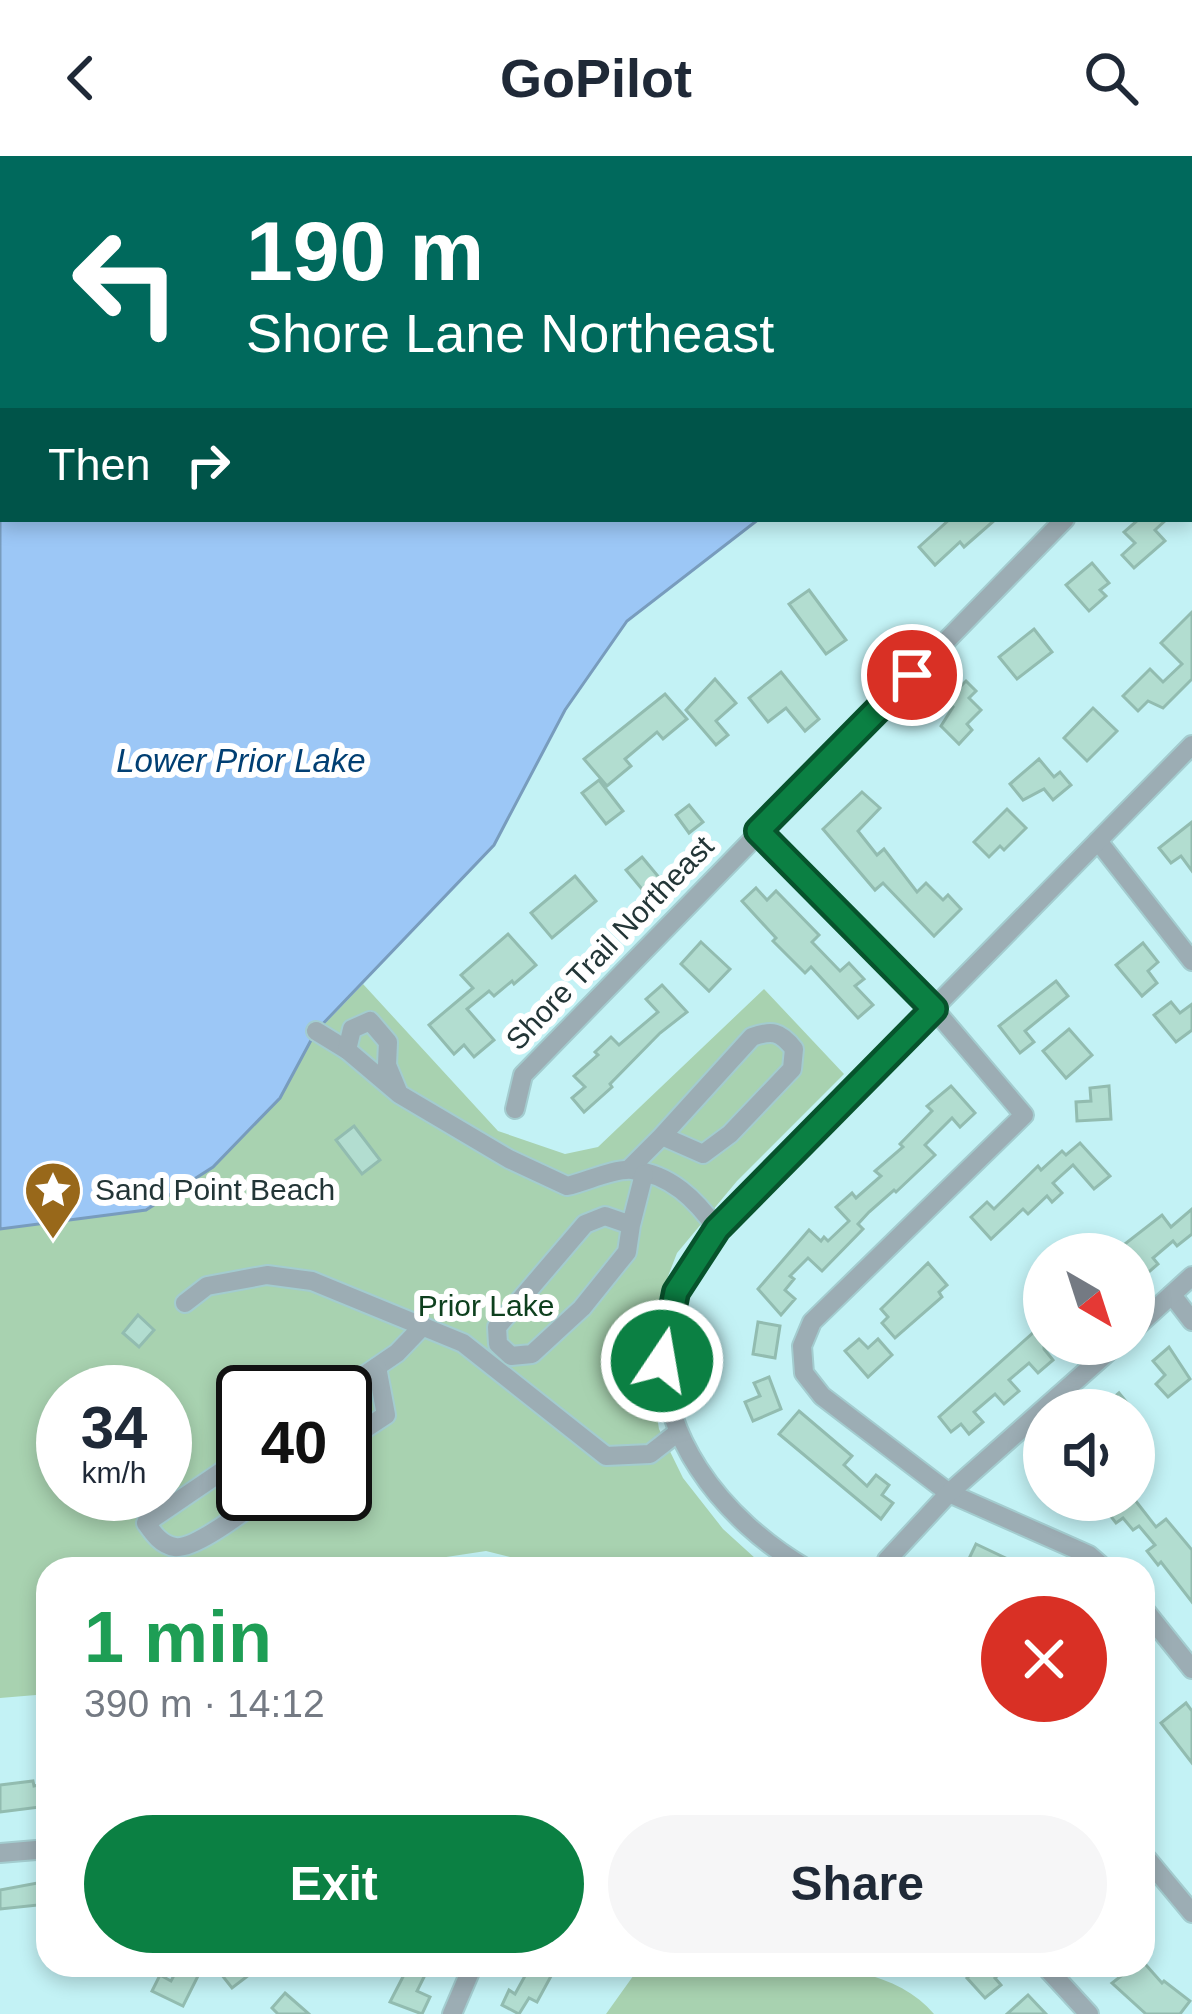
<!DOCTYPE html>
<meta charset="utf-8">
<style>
:root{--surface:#fff;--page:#f6f6f7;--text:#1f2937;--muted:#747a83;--accent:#0b8043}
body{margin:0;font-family:Arial,sans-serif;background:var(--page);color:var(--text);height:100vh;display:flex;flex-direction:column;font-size:45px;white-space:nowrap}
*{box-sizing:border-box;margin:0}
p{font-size:39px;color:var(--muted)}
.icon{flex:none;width:66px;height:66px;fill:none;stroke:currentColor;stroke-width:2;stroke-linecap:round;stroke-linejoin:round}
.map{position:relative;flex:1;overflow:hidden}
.sheet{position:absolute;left:36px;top:1401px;width:1119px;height:420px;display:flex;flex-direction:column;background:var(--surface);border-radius:36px;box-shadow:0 6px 18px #0003}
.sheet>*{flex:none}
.hud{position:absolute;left:0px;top:0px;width:1194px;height:366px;box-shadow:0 6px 18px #0003;background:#00695c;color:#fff;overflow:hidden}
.needle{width:78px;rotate:141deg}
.fabs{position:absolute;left:1023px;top:1077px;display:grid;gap:24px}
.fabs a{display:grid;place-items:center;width:132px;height:132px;border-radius:50%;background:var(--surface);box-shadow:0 6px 18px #0003;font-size:60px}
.speed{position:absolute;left:36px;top:1209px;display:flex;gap:24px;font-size:60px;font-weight:700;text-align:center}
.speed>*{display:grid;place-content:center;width:156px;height:156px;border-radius:50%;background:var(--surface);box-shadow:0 6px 18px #0003;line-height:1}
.speed small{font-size:30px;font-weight:400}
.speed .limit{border:6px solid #111;border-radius:18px;background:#fff;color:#111}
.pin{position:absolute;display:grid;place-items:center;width:102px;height:102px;color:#fff;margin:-51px;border:6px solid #fff;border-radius:50%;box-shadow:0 3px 12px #0007}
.me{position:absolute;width:132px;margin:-66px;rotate:12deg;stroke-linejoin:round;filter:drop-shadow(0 0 9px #0008)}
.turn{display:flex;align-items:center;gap:42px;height:252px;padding:0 48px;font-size:54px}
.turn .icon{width:156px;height:156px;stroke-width:2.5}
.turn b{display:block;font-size:84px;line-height:102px}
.then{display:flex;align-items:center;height:114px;padding:0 48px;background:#0003;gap:24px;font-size:45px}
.round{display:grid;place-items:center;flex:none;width:126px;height:126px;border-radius:63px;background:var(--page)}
.summary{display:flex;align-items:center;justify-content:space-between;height:204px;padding:0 48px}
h1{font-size:72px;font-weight:700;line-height:90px;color:#1e9e55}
.primary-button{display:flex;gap:24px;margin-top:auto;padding:24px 48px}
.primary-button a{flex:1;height:138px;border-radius:72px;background:var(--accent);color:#fff;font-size:48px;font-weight:700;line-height:138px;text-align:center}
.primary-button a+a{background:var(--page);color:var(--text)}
header{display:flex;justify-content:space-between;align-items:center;height:156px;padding:0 48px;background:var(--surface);font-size:54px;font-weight:700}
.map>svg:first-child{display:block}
</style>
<header><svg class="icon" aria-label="back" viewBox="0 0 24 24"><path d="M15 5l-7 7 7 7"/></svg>GoPilot<svg class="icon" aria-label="search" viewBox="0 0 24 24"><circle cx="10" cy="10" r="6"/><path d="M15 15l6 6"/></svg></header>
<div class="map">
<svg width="1192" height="1858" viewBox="0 0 1192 1858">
<rect width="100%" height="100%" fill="#c3f2f5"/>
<g fill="#a8d2b0" fill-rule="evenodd">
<path d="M363,828L498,975L565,998L598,991L764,833L844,918L737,1025L677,1097L653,1159L649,1212L659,1273L683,1322L723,1373L767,1413H558L486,1395L367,1413H48V1538L0,1542V1073L146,1054ZM63,1236H165V1338H63ZM243,1236H345V1338H243Z"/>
<path d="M641,1809C724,1809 877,1789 934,1858H606Z"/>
</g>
<path fill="#9cc7f6" stroke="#789cbd" stroke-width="3" d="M0,0H1098L3,3V363H759L627,465L565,554L494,689L316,875L280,942L213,1011L146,1054L0,1073Z"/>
<g fill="#b2ddd0" stroke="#92bcb0" stroke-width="3">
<path d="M950,363H996L964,391L960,386L935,409L919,391Z"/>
<path d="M1139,363H1167L1155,374L1165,385L1134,412L1122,399L1135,387L1124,376Z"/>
<path d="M1092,407L1109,427L1100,434L1106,440L1089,455L1066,429Z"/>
<path d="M809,434L846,484L826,498L789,448Z"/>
<path d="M1192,456V523L1163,552L1148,545L1138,555L1123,540L1150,513L1163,526L1182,508L1161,487Z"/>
<path d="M1034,473L1052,496L1017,523L999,501Z"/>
<path d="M781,516L819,563L805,575L786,552L768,566L749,542Z"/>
<path d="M715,523L736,547L716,565L728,579L716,589L686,554Z"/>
<path d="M966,525L976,535L969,542L981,554L967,568L972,574L959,588L941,570L953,551L946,545Z"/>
<path d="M665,538L687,563L663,583L657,576L625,603L631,610L607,630L584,603Z"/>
<path d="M1093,552L1117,575L1087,605L1064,582Z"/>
<path d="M1039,603L1054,621L1060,616L1071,629L1053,644L1044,633L1023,644L1010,628Z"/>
<path d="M599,624L623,655L606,668L582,637Z"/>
<path d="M862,636L880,652L858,675L877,699L884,693L917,736L926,727L943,744L948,739L961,753L934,780L883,727L875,734L823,673Z"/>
<path d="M689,649L703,666L689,677L676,659Z"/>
<path d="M1007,653L1026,672L1004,694L1000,690L989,701L974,686Z"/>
<path d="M1192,666V715L1181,700L1171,707L1159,692Z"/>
<path d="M642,701L662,725L646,738L626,714Z"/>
<path d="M575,720L596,745L552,782L531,757Z"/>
<path d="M756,732L767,744L776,735L819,779L812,786L840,815L849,807L864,823L855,830L873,849L858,862L811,811L805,817L773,785L776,782L742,745Z"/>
<path d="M508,778L536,809L514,828L512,825L494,840L489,835L467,853L494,884L474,901L464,889L454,898L429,869L473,832L461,819Z"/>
<path d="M701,786L730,813L709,835L681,808Z"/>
<path d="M1143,787L1158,806L1148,815L1157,827L1142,840L1116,809Z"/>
<path d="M1056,825L1068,840L1025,875L1034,886L1020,897L999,870Z"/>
<path d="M662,829L687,856L660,877L610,928L612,931L584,956L572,942L585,931L574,920L598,899L595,896L611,881L619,889L658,856L646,843Z"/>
<path d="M1171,846L1180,857L1192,848V874L1176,886L1154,859Z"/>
<path d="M1069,873L1092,899L1066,922L1043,895Z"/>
<path d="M951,930L975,957L960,971L952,962L925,989L935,999L896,1036L894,1034L869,1056L858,1068L863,1073L822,1115L808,1102L790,1120L794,1123L785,1134L795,1143L781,1159L758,1133L809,1074L821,1085L824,1081L828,1085L849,1065L836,1051L852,1037L856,1042L881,1020L875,1015L903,991L900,988L932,955L927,950Z"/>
<path d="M1109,930L1111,963L1077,965L1076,946L1091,945L1090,932Z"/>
<path d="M354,970L380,1004L362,1018L336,984Z"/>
<path d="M1080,987L1110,1020L1094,1033L1073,1009L1053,1027L1062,1037L1052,1046L1047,1040L1028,1058L1023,1053L991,1083L971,1061L987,1046L994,1053L1038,1010L1041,1014L1062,995L1066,999Z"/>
<path d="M1192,1053V1078L1177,1090L1173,1085L1153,1102L1158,1108L1143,1121L1134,1110V1098H1112L1162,1059L1171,1071Z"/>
<path d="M928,1107L947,1129L939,1136L942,1141L895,1182L882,1167L888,1161L881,1153Z"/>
<path d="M138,1159L154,1174L139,1191L123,1177Z"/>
<path d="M758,1166L780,1170L775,1202L753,1198Z"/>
<path d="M1044,1167V1193L1053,1204L1038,1217L1029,1207L1009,1224L1019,1235L1004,1248L995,1238L974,1256L983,1266L969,1278L961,1268L951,1276L939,1261Z"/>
<path d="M859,1183L868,1192L878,1183L892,1199L868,1221L845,1195Z"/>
<path d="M1169,1191L1190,1223L1168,1241L1156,1228L1165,1219L1153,1205Z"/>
<path d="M769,1221L781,1253L753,1265L745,1246L760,1240L754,1227Z"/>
<path d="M1119,1237L1133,1254H1099Z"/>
<path d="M799,1255L852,1300L844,1309L867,1330L876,1319L889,1329L882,1339L893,1347L881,1363L779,1278Z"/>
<path d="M1098,1344H1135L1156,1371L1166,1363L1192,1394V1446L1161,1406L1158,1409L1147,1395L1155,1389L1139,1370L1133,1374L1123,1362L1116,1367Z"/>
<path d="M976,1388L1029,1413H964Z"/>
<path d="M1186,1547L1192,1555V1607L1161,1567Z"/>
<path d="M33,1625L34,1630L48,1627V1650L0,1656V1629Z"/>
<path d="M48,1725V1748L0,1753V1734Z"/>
<path d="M232,1809H262L232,1832L221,1818Z"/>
<path d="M409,1809H430L417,1835L430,1841L422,1858L390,1846Z"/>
<path d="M531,1809H557L537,1846L529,1842L519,1858L502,1849L509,1834L515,1838Z"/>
<path d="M981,1809H1009L995,1822L1001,1829L985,1842L967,1822Z"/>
<path d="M1118,1809H1146L1162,1827L1164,1825L1190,1845L1180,1858H1146L1112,1827L1125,1817Z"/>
<path d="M179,1810L198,1820L183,1850L152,1835L160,1819L171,1825Z"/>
<path d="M285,1837L309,1858H278L272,1852Z"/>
<path d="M1028,1839L1046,1858H1007Z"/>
</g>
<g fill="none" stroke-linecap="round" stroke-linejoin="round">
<g stroke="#a3cccf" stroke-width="22">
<g id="minor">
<path d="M1142,0L1145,3"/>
<path d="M1191,237L1192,236"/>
<path d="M758,675L934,853L1024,959L812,1166L802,1190L804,1217L822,1240L949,1337L1089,1399L1105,1413"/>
<path d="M1098,685L1192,805"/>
<path d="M316,875L347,894"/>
<path d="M399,938L347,894L352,873L370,865L388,886L387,909L399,938L509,1003L567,1030C586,1026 614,1012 632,1014C671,1018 696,1044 717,1073"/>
<path d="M515,953L523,919L1065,363"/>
<path d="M629,1013L662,980L703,998L730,978L792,913L794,893C780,875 772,874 752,881L662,980"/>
<path d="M631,1069L627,1096L582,1152L532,1198L511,1200L498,1188L497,1171L585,1068L605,1060L631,1069L644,1018"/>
<path d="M1172,1139L1192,1165"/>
<path d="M185,1147L207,1130L267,1119L312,1125L463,1187L606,1300L650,1298L677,1277"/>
<path d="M1134,1173L1192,1120"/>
<path d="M340,1236L397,1197L421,1172"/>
<path d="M345,1286L386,1259L377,1211"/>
<path d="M243,1301L146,1367C153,1377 161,1389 175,1391C196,1394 249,1351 268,1338"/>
<path d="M807,1413C724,1365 647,1273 668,1172C671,1160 672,1146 676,1135C685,1114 704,1093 717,1073L1192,589"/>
<path d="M884,1413L887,1404L949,1337L1117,1188"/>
<path d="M1143,1452L1192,1513"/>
<path d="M0,1697L48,1693"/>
<path d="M1143,1698L1192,1757"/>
<path d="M1044,1809L1089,1858"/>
<path d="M452,1858L473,1809"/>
</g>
</g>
<use href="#minor" stroke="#9cadb4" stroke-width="18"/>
</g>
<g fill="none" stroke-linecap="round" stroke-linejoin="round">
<g stroke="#07532c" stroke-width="30">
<path id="route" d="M662,1205L676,1136L717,1073L934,853L758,675L912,519"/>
</g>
<use href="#route" stroke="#0b8043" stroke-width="21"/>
</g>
<defs>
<g id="sight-pin" transform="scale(3)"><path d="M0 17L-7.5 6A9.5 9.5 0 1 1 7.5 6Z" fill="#98681a" stroke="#fff"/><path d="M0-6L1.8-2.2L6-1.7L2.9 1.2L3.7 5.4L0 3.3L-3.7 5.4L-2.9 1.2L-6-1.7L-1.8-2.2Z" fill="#fff"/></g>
</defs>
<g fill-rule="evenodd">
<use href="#sight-pin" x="53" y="1034"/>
</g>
<g text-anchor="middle" stroke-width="12" stroke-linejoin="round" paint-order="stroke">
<g font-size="30" fill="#233637" stroke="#fff">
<text transform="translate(610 787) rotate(-46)" y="10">Shore Trail Northeast</text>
</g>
<g font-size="30" fill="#233637" stroke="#fff" text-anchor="start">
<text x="95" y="1044">Sand Point Beach</text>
</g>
<g font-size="30" fill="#0e401e" stroke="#fff">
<text x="486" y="1160">Prior Lake</text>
</g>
<g font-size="33" font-style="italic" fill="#013f73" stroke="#fff">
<text x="241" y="616">Lower Prior Lake</text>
</g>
</g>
</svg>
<div class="fabs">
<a><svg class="needle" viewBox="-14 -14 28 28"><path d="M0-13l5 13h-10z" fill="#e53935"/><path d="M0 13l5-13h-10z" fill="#747a83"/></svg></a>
<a><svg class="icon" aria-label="sound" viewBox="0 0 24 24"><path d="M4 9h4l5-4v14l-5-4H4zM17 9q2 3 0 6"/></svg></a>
</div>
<div class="speed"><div>34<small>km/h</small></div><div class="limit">40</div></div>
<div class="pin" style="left:912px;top:519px;background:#d93025"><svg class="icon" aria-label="arrive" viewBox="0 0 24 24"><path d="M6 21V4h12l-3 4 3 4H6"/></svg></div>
<svg class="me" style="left:662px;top:1205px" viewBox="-20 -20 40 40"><circle r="17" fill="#0b8043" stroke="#fff" stroke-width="3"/><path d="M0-11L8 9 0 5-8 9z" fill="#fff"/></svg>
<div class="hud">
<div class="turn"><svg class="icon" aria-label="left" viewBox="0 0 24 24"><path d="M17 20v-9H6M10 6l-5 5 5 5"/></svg><div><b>190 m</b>Shore Lane Northeast</div></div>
<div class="then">Then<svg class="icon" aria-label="right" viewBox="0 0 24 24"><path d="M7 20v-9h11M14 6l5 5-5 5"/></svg></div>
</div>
<section class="sheet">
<div class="summary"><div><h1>1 min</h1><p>390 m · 14:12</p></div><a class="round" style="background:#d93025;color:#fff"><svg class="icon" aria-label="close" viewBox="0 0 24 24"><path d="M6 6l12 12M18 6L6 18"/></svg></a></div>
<div class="primary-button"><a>Exit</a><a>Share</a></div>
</section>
</div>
